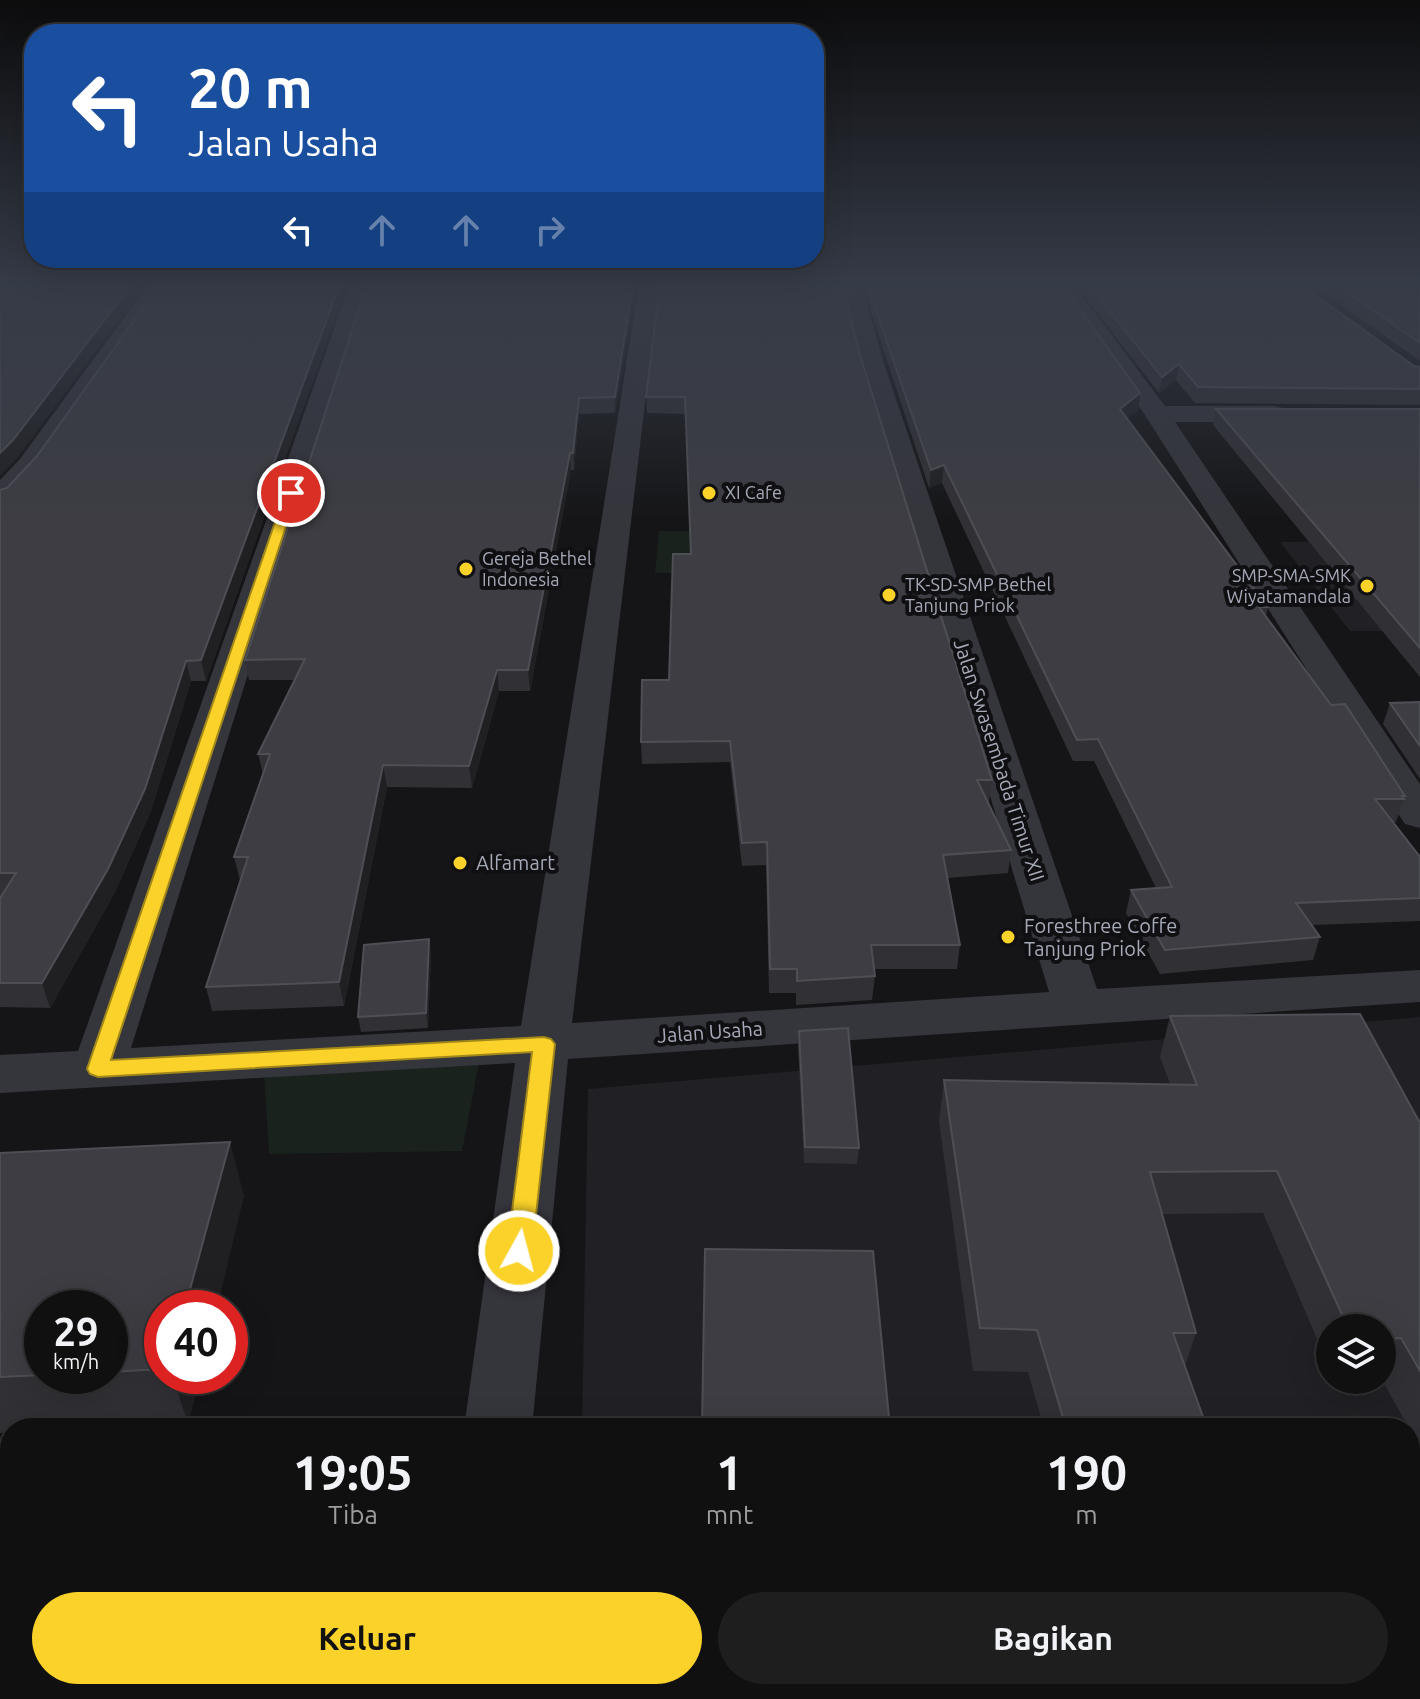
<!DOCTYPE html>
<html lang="id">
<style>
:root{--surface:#101011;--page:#1e1e1f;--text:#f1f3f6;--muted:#9c9d9f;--line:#303031;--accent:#fad229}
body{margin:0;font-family:Ubuntu,sans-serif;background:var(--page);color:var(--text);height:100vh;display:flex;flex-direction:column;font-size:30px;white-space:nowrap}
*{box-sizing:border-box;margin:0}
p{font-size:26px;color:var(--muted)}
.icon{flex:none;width:44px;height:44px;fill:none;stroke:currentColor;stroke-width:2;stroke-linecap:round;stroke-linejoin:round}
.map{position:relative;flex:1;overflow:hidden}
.sheet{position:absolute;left:0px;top:1418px;width:1420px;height:282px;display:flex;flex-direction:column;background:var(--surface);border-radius:32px 32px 0 0;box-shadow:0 8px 32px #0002,0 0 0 2px var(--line)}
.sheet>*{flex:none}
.guide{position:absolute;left:24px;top:24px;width:800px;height:244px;border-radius:32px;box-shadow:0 8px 32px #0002,0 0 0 2px var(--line);background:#1a4fa0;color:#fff;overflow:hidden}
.fabs{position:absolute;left:1316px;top:1314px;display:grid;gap:16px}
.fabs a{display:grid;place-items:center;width:80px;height:80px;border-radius:50%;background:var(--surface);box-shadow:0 8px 32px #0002,0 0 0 2px var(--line);font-size:40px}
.speed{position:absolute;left:24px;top:1290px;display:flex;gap:16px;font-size:40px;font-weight:700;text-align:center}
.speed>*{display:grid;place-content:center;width:104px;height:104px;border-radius:50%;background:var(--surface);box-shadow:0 8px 32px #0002,0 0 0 2px var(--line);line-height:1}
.speed small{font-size:20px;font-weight:400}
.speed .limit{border:12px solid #d22;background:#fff;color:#111}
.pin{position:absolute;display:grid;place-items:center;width:68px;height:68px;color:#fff;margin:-34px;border:4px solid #fff;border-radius:50%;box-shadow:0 2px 8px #0007}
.me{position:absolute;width:88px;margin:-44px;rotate:7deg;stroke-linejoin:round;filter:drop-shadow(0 0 6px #0008)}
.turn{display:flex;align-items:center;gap:28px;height:168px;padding:0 32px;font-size:36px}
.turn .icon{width:104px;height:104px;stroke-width:2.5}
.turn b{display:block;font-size:56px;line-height:68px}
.lanes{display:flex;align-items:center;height:76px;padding:0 32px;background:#0003;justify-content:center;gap:40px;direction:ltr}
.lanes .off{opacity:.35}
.eta{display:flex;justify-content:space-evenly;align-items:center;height:136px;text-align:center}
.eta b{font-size:48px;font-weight:700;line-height:56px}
.button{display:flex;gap:16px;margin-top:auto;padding:16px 32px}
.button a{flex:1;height:92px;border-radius:48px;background:var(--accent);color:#111;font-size:32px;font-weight:700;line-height:92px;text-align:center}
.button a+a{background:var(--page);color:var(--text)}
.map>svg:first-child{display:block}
</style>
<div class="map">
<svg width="1420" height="1699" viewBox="0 0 1420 1699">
<rect width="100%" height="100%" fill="#151517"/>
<g fill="#212024" fill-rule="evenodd">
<path d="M1420,541V631H1350L1280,542Z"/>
<path d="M1420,1017V1699H0V1525L10,1524V1690H1410V1428H582L588,1089ZM1330,1328H1382V1380H1330Z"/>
</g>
<g fill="#1a221d">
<path d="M659,531H805L810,573H655Z"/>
<path d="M479,1063L462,1151L269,1154L264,1074Z"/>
</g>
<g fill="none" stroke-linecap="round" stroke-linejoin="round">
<g fill="#35353c" fill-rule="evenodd">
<path d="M149,284H169L40,471L10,504L0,507V480L20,459Z"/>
<path d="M350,284H370L131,1048L521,1026L639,284H659L572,1023L1049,992L862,370L841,284H861L886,370L1097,989L1420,970V1002L568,1059L532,1428H464L515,1063L0,1093V1055L78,1051Z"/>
<path d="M1053,284H1073L1165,406H1274L1283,408L1287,414L1283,420L1274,422H1175L1420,784V828L1405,824L1399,815L1145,415Z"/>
<path d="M10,1502V1572L0,1573V1503Z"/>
</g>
</g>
<g fill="#313035" fill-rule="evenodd">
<path d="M160,284H347L206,681H191L151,811L115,892L50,1008L0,1007V490L7,488L37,456Z"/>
<path d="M636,284L615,413L579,414L574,470H571L530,691H499L472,788L387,787L344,1006L212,1011L206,987L240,880L234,857L263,774L258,754L295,680H249L245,660Z"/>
<path d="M862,284H1062L1140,393L1138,410L1127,418L1268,607L1266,616L1331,705L1405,796L1396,822H1392L1420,857V921L1312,925L1320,937L1313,960L1160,974L1126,913L1131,890L1156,888L1094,761H1073L942,483L929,488Z"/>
<path d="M1075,284H1300L1414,366L1420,367V405L1195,403L1176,380L1159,393Z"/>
<path d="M1312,284H1420V361Z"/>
<path d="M860,355L992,780L989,802H988L1011,850L1008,873L947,878L960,945L957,969H874L875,976L872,1000L796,1005V993H769L766,865L742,866L730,762L642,764L641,742L669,680L691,554L686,414L647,413L646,397Z"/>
<path d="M1216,409H1420V677L1213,425Z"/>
<path d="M1420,702V779L1383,724L1390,703Z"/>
<path d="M429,939L431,954L428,1028L361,1032L358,1017Z"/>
<path d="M1170,1016L1420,1123V1449L1410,1431V1428H1409L1382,1380L1336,1382L1335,1380H1382V1328H1330V1369L1263,1213L1162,1214L1196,1333L1185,1366L1207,1428H1044L1028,1372L973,1371L939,1121L944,1080L1170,1084L1160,1057Z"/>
<path d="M799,1031L859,1148L857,1164L804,1163L798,1047Z"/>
<path d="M0,1153L244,1196L162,1308V1376H200L188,1423L94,1428H10V1432L0,1433ZM42,1308H110V1376H42Z"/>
</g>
<g fill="#202023">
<path d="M132,284H145L18,457L0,476V453Z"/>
<path d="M340,284H347L206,681L201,660Z"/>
<path d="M633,284H636L615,413V397Z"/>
<path d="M1179,364L1176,380L1159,393L1162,377Z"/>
<path d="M1140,393L1138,410L1117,425L1120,409Z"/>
<path d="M579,398V414L574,470L573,453Z"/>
<path d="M570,453L571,470L530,691L528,670Z"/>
<path d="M944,465L942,483L929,488L931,470Z"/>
<path d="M186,661L191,681L151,811L115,892L50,1008L42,983Z"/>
<path d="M497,670L499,691L472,788L469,766Z"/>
<path d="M383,765L387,787L344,1006L339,982Z"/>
<path d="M429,939L431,954L428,1028L426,1013Z"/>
<path d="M230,1142L244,1196L217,1308H185Z"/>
<path d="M172,1376H200L188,1423Z"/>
</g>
<g fill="#3d3d43" stroke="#4e4e55" stroke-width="2">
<path d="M0,284H132L13,440L0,453Z"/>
<path d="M160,284H340L201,660L186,661L145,789L108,869L42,983H0V898L16,873H0V490L7,488L37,456Z"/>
<path d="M367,284H633L615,397L579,398L573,453H570L528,670H497L469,766L383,765L339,982L206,987L248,857H234L270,754H258L305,659L245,660Z"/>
<path d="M660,284H842L860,355L992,780H977L1011,850L943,855L960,945H871L875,976L797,981V969H770L767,842L742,843L730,741L641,742L642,680H669L673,554H691L685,397H646Z"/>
<path d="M867,284H1062L1140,393L1120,409L1268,607H1259L1331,705L1345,704L1405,796H1402L1404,799H1375L1420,857V898L1296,903L1320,937L1165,950L1131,890L1172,887L1098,739L1077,740L944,465L931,470Z"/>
<path d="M1088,284H1300L1414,366L1420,367V389L1198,387L1179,364L1162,377Z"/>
<path d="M1335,284H1420V343Z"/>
<path d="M1216,409H1420V648Z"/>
<path d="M1420,702V746L1390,703Z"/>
<path d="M429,939L426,1013L358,1017L364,945Z"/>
<path d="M1360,1014L1420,1123V1371L1401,1338L1382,1339V1328H1348L1277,1171L1150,1172L1196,1333H1173L1207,1428H1066L1037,1330L980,1328L944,1080L1197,1085L1170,1016Z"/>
<path d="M848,1028L859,1148L805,1147L799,1031Z"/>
<path d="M230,1142L185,1308H162V1369L110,1372V1308H42V1375L0,1377V1153Z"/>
<path d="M705,1249L873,1251L890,1428H702Z"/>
<path d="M1410,1616L1420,1639V1699H173L175,1690H1410Z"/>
</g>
<linearGradient id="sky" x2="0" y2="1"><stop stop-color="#0c0c0d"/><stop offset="0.54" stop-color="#353b47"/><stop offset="1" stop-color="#353b47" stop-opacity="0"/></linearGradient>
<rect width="1420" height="522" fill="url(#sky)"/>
<path fill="#fad229" stroke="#a2881b" stroke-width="2" d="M286,490L297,493L111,1060L544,1037L551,1039L555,1044L532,1251L528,1258L519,1261L511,1258L507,1251L532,1052L98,1077L90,1074L87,1069Z"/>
<g fill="#fad229" stroke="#101012" stroke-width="3">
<circle cx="709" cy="493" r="8"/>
<circle cx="466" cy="569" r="8"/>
<circle cx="1367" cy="586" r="8"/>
<circle cx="889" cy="595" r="8"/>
<circle cx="460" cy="863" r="8"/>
<circle cx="1008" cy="937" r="8"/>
</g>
<g text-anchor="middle" stroke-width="8" stroke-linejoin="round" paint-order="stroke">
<g font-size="18" fill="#a6a9b7" stroke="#101012" text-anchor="start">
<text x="725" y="499">XI Cafe</text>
<text x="482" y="565">Gereja Bethel<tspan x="482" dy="21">Indonesia</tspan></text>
<text x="1351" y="582" text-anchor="end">SMP-SMA-SMK<tspan x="1351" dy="21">Wiyatamandala</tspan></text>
<text x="905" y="591">TK-SD-SMP Bethel<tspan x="905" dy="21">Tanjung Priok</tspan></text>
</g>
<g font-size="20" fill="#a6a9b7" stroke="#101012">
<text transform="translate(999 760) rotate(72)" y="7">Jalan Swasembada Timur XII</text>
<text transform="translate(710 1032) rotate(-4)" y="7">Jalan Usaha</text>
</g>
<g font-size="20" fill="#a6a9b7" stroke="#101012" text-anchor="start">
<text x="476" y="870">Alfamart</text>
<text x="1024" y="933">Foresthree Coffe<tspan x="1024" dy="23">Tanjung Priok</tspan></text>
</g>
</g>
</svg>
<div class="fabs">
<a><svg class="icon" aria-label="layers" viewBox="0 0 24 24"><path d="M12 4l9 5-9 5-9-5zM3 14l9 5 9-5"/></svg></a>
</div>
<div class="speed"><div>29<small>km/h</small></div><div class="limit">40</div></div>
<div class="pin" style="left:291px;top:493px;background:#d93025"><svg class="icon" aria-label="arrive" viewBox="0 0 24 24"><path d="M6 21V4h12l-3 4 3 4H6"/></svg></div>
<svg class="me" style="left:519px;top:1251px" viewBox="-20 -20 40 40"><circle r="17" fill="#fad229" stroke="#fff" stroke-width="3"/><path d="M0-11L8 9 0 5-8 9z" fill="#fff"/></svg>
<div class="guide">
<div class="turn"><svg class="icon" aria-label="left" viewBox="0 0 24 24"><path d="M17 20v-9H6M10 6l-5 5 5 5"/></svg><div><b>20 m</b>Jalan Usaha</div></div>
<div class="lanes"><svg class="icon" aria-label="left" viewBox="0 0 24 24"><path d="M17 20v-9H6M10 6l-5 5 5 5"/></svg><svg class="icon off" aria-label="ahead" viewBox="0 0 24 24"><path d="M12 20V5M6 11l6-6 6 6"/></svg><svg class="icon off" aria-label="ahead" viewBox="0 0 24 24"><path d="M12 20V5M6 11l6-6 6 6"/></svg><svg class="icon off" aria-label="right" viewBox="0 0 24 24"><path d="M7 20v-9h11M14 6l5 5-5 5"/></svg></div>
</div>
<section class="sheet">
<div class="eta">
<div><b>19:05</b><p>Tiba</p></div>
<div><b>1</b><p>mnt</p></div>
<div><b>190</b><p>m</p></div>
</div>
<div class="button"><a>Keluar</a><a>Bagikan</a></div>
</section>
</div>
